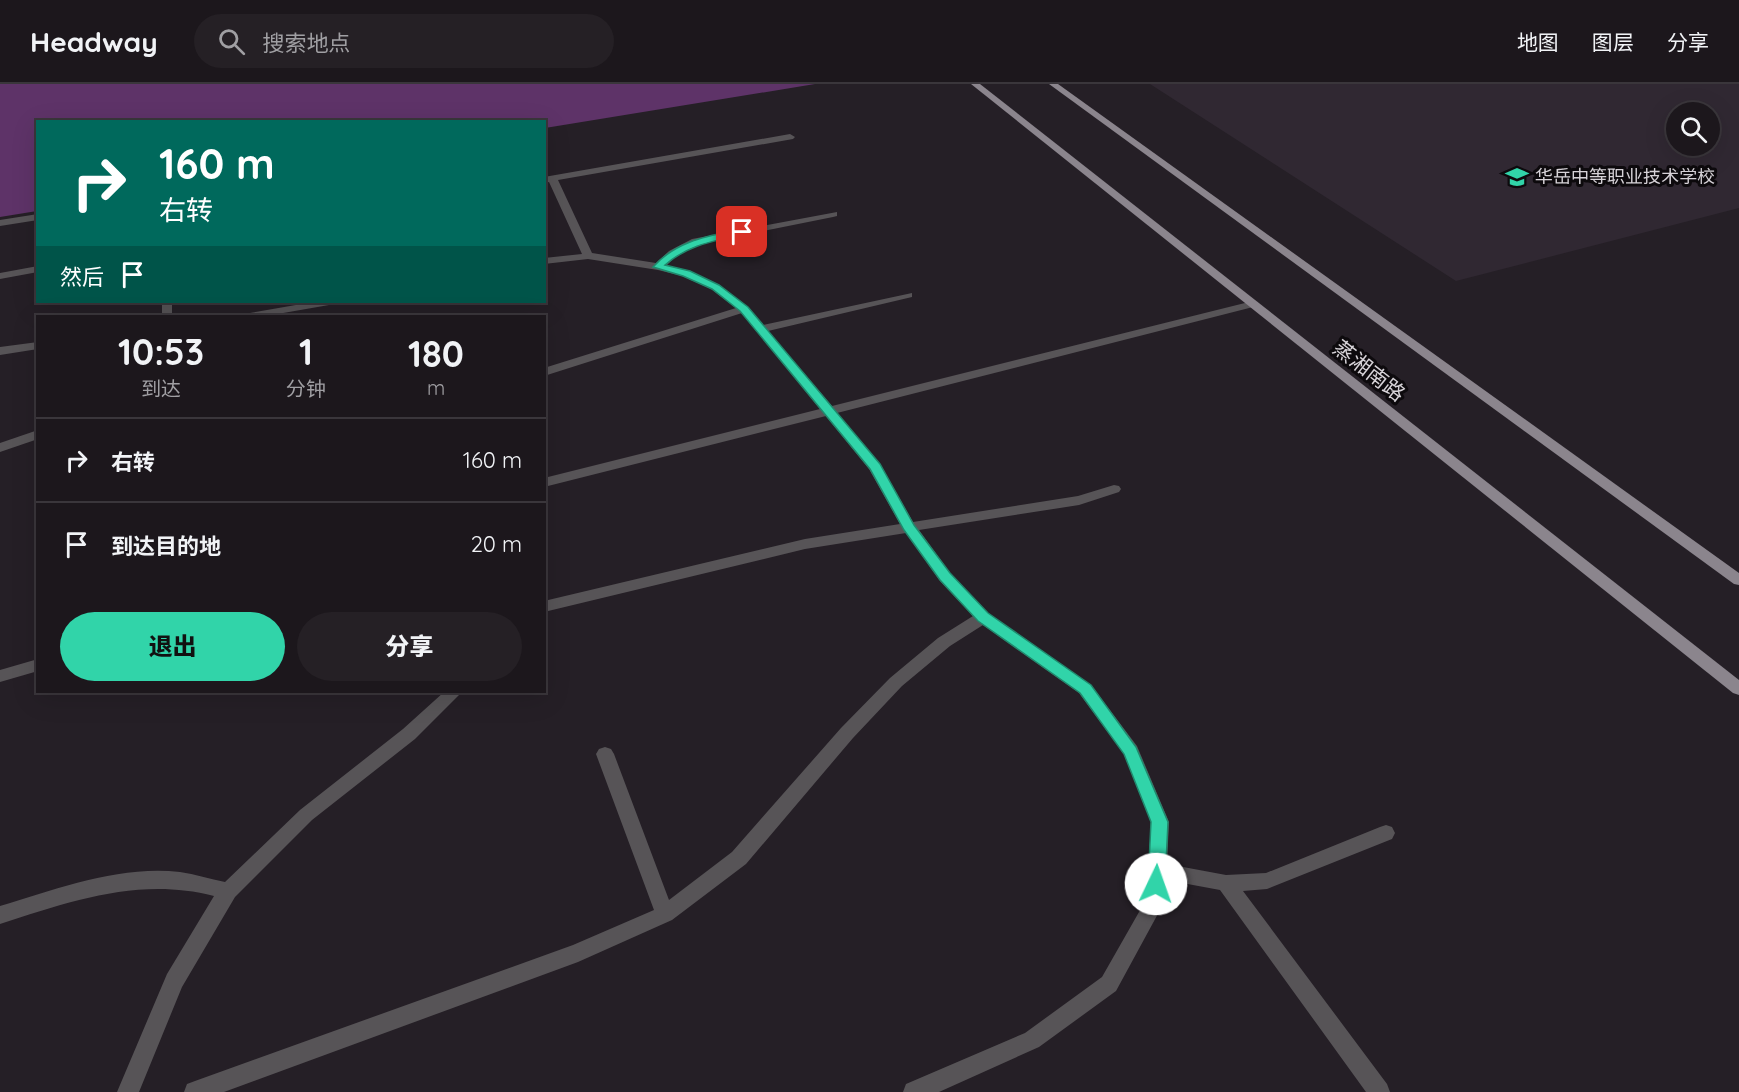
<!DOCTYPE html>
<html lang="zh">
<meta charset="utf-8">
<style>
:root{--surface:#1c171c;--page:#252025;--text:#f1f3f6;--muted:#a09fa3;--line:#3a363b;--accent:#31d4a9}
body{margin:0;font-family:Quicksand,"Noto Sans SC",sans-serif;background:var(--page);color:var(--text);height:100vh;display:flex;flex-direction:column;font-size:22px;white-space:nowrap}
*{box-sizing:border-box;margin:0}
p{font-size:20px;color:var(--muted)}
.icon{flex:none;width:33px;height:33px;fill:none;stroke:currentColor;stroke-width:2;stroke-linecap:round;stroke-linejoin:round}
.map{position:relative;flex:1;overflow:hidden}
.sheet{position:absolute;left:36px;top:231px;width:510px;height:378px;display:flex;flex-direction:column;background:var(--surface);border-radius:0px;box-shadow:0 6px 24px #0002,0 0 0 2px var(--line)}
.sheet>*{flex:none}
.guide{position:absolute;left:36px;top:36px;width:510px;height:183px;border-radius:0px;box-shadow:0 6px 24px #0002,0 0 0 2px var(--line);background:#00695c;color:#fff;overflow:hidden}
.controls{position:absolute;left:1666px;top:18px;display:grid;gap:12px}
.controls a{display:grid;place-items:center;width:54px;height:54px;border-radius:50%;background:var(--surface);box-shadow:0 6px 24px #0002,0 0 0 2px var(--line);font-size:30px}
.pin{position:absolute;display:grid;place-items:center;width:51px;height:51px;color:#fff;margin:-26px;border-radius:12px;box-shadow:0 3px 9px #0006}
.me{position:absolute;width:66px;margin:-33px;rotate:3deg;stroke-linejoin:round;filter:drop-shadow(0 0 4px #0008)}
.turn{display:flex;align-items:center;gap:21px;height:126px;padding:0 24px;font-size:27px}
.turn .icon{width:78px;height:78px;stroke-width:2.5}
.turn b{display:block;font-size:42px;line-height:51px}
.then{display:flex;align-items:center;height:57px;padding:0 24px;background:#0003;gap:12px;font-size:22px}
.eta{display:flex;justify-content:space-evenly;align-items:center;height:102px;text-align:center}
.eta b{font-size:36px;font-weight:800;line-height:42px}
.cta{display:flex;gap:12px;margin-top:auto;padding:12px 24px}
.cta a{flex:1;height:69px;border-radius:36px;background:var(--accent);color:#111;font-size:24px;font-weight:800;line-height:69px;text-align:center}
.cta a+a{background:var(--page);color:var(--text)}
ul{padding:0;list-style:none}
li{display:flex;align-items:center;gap:18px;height:84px;padding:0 24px;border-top:2px solid var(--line)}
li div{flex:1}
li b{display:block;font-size:22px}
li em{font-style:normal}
header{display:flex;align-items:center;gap:36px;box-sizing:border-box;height:84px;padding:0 30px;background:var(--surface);border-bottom:2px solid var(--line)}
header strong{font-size:28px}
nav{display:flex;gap:33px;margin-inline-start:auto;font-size:21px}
.search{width:420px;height:54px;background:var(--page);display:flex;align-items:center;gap:15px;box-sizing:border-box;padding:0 21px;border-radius:33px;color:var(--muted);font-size:22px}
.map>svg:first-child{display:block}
</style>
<header>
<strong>Headway</strong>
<div class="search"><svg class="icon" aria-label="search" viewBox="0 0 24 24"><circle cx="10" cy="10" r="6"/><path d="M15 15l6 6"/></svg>搜索地点</div>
<nav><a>地图</a><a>图层</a><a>分享</a></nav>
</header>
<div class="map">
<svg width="1739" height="1008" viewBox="0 0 1739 1008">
<rect width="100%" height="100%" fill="#251f26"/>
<path fill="#302832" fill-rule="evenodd" d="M1150,0H1739V124L1456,197ZM1677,28H1710V62H1677Z"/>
<path fill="#5e3368" d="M0,0H815L545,44L544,38H38L37,127L0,133Z"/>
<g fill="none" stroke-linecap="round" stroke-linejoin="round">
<g fill="#575457" fill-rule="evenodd">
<path d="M790,50L795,53L793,55L558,96L592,169L656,179L669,167L692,155L837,128V132L833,133L699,160L677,171L666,182C706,192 737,209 763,241L912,209V213L768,247L832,322L1253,217L1259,220L1257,222L837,329L880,380L913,438L1078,412L1114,401L1119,402L1121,405L1119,408L1079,421L919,446L950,489L988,529L1091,601L1137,662L1169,738L1167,780L1226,791L1266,789L1380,743L1386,741L1392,743L1395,749L1392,755L1267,805L1243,807L1387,1000L1390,1008H1366L1220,806L1166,796V815L1116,907L1039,963L939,1008H903L906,1000L1025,949L1102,893L1147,814L1151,738L1124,670L1079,609L983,541L950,562L902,602L853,654L746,780L672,836L578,878L224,1008H184L187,1000L195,997L573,861L654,826L596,670L599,665L605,663L611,665L614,670L669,816L732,768L841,644L890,594L938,554L973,532L940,497L906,449L805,465L544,528V517L805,455L900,440L869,385L826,332L544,403V394L820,325L742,229L544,292V284L736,224L711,205L682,192L658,186L588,175L544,180V174L582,170L549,98L544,99V93Z"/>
<path d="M38,130V136L0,142V136Z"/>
<path d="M38,182V188L0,195V189Z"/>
<rect x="162" y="218" width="10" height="14"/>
<path d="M313,218H335L329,221L266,232H244L250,229Z"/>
<path d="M38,258V265L0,271V263Z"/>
<path d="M38,346V355L0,368V359Z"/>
<path d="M38,575V587L0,598V586Z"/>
<path d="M444,608H462L415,655L312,736L235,813L182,903L139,1008H117L167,890L214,812C139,793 72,817 0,840V822C57,805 119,781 180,788C195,790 210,795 225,798L300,726L403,645Z"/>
</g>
<g fill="#8b858d" fill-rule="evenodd">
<path d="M971,0H980L1739,596V611L1733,609Z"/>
<path d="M1049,0H1058L1739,489V501L1734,500Z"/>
</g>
</g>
<path fill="#31d4a9" stroke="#208a6e" stroke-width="1.5" d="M742,145L747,148L745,150C715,157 689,160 665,181L690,187L719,201L748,223L880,380L914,441L950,489L988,529L1091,601L1136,663L1168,738L1165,800L1162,806L1156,808L1150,806L1148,800L1151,738L1124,670L1080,609L978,537L940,496L904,446L870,385L740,227L712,205L683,192L653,183C677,156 709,152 742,145Z"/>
<defs>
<g id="school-bare" transform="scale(1.8)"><path d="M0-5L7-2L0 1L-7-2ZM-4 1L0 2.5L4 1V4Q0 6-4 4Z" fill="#31d4a9" stroke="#0d0a0d" stroke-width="2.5" paint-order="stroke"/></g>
</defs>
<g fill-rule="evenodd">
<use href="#school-bare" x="1517" y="93"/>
</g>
<g text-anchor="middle" stroke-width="6" stroke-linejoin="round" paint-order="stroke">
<g font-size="18" fill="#d7d3d8" stroke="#0d0a0d" text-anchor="start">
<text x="1535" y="99">华岳中等职业技术学校</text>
</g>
<g font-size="21" fill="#d7d3d8" stroke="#0d0a0d">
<text transform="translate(1369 287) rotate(38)" y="7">蒸湘南路</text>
</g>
</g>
</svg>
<div class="controls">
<a><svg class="icon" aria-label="search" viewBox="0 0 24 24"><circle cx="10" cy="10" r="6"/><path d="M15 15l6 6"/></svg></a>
</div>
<div class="pin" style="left:742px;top:148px;background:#d93025"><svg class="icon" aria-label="arrive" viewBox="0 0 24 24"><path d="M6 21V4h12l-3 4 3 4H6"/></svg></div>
<svg class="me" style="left:1156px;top:800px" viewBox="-20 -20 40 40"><circle r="19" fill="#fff"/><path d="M0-13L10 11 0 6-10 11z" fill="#31d4a9"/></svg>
<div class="guide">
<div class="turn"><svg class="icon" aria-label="right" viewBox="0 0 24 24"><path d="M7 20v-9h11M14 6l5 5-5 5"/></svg><div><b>160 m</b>右转</div></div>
<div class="then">然后<svg class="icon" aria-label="arrive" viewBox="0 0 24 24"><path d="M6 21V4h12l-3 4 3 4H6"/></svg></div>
</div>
<section class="sheet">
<div class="eta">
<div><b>10:53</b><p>到达</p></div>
<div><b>1</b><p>分钟</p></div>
<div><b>180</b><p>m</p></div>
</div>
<ul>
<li><svg class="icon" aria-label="right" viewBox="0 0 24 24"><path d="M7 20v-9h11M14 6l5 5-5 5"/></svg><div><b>右转</b></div><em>160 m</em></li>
<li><svg class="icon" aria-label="arrive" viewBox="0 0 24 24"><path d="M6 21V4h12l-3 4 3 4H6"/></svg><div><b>到达目的地</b></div><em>20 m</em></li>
</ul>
<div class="cta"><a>退出</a><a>分享</a></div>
</section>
</div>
